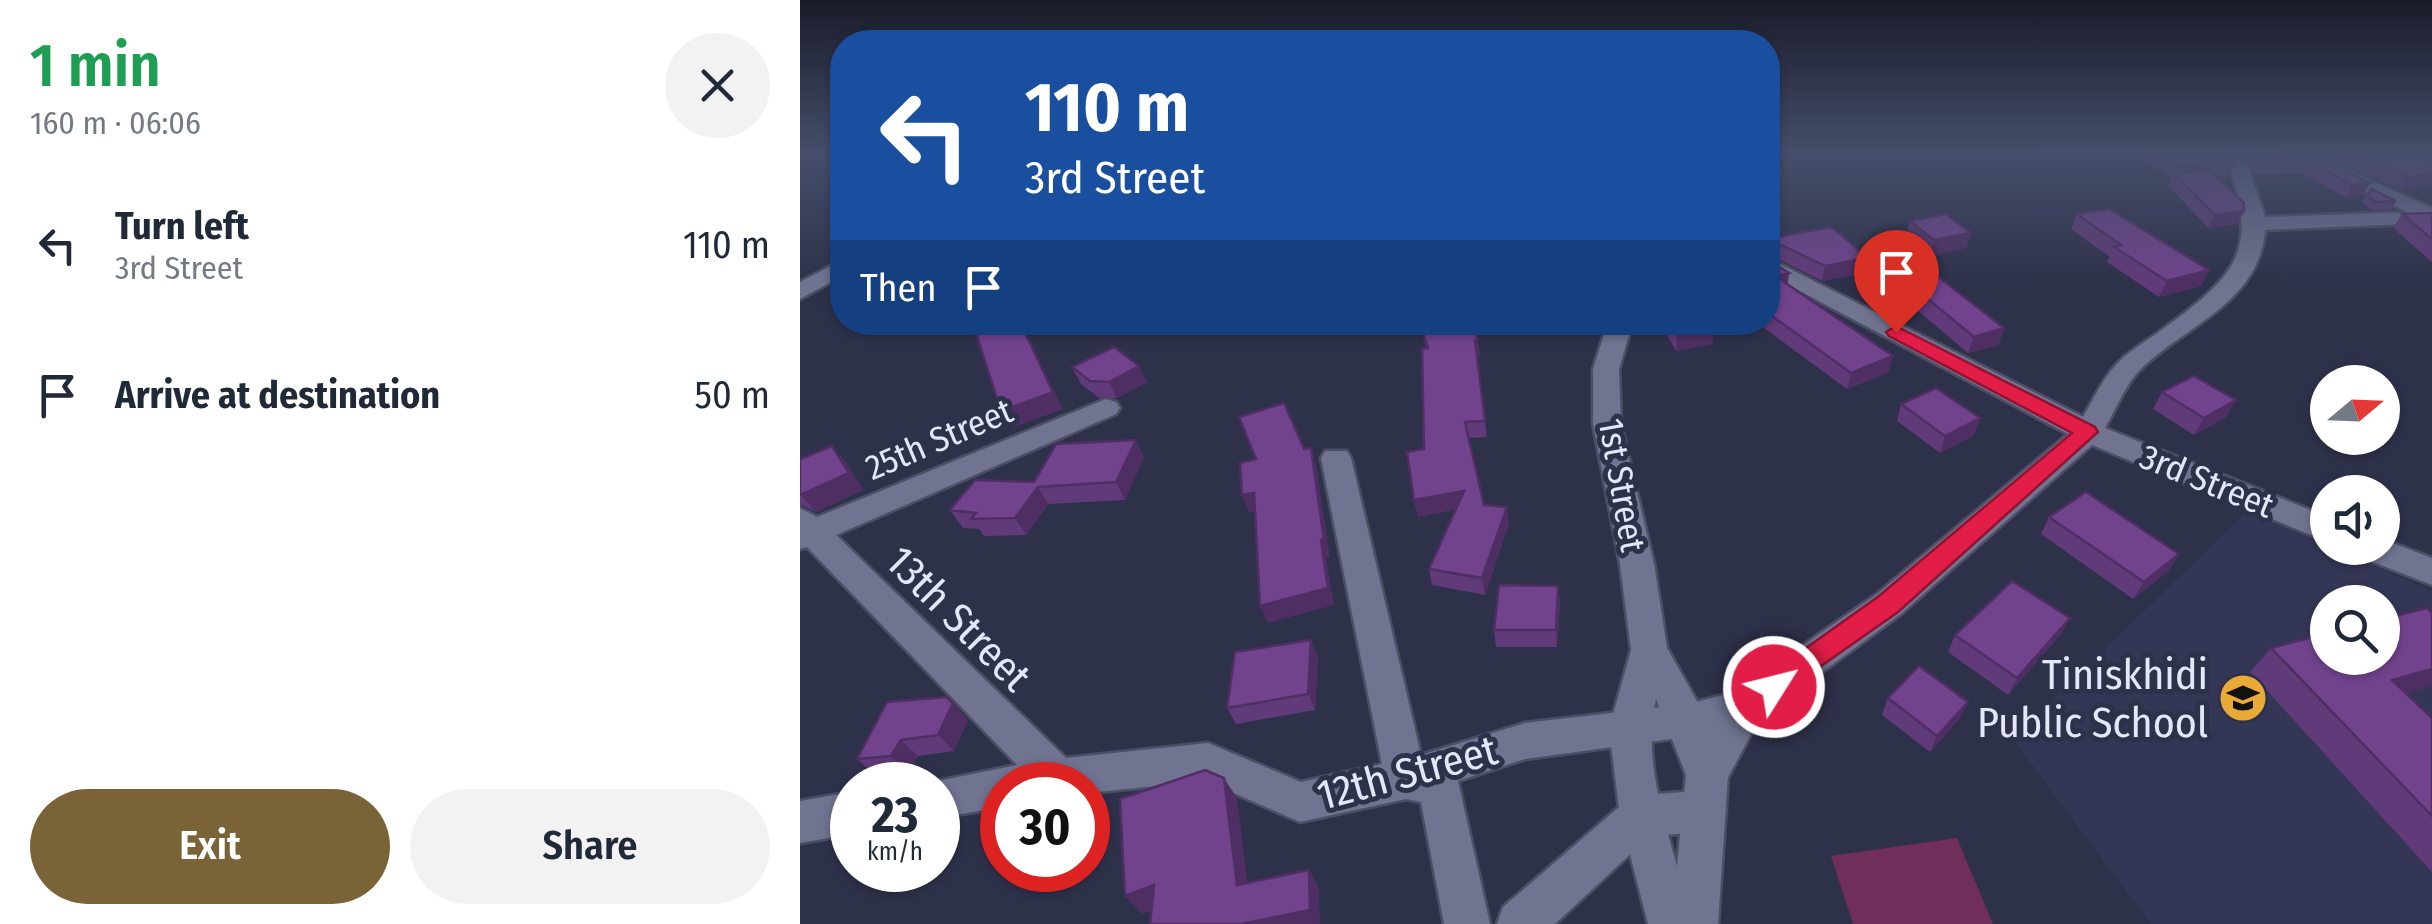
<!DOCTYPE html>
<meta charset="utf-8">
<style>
:root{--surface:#fff;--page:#f2f2f3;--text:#1f2937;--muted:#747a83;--accent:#7a6337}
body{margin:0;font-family:"Fira Sans Condensed",sans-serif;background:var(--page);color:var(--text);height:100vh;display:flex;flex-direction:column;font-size:38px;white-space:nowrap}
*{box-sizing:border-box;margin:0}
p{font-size:32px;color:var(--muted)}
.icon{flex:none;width:55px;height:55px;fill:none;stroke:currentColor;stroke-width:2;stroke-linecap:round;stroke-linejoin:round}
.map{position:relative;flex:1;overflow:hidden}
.drawer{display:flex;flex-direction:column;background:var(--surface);width:800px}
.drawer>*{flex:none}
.banner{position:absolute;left:30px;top:30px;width:950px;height:305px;border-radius:40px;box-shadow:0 2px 8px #0004;background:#1a4fa0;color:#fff;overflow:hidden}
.needle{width:65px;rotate:71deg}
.fabs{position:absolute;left:1510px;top:365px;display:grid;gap:20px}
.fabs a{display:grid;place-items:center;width:90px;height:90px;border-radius:50%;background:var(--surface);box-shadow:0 2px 8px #0004;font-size:50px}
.speed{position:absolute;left:30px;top:762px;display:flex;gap:20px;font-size:50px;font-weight:700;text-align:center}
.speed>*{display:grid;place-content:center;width:130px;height:130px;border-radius:50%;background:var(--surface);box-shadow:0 2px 8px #0004;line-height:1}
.speed small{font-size:25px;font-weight:400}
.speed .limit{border:15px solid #d22;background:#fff;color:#111}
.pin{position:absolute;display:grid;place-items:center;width:85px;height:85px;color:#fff;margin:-102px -42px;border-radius:50% 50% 50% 0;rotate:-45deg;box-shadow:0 0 10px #0007}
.pin .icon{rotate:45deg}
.me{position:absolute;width:110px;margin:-55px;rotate:54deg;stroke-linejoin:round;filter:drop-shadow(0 0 8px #0008)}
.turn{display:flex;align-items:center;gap:35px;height:210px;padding:0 30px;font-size:45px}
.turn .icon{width:130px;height:130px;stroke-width:2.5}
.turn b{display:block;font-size:70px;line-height:85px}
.then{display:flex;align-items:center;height:95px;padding:0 30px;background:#0003;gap:20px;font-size:38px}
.round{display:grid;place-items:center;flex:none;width:105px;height:105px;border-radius:52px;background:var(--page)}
.summary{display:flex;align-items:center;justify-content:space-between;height:170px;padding:0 30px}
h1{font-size:60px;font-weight:600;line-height:75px;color:#1e9e55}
.cta{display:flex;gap:20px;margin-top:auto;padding:20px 30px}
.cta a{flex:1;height:115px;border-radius:60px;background:var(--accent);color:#fff;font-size:40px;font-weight:600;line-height:115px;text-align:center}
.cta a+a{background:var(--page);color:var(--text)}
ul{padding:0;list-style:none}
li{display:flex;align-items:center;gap:30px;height:150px;padding:0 30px}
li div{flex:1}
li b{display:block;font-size:38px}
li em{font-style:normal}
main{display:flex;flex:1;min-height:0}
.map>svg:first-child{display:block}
</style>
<main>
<section class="drawer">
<div class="summary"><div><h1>1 min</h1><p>160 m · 06:06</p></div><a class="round"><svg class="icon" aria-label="close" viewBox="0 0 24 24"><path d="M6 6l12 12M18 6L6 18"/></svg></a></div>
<ul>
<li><svg class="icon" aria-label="left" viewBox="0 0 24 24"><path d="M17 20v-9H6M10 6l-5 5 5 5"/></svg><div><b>Turn left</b><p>3rd Street</p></div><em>110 m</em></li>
<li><svg class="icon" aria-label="arrive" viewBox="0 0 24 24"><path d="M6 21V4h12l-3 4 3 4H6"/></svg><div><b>Arrive at destination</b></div><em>50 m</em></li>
</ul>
<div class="cta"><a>Exit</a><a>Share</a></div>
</section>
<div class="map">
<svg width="1632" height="924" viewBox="0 0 1632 924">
<rect width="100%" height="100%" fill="#2e314a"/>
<path fill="#343656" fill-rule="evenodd" d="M1448,511L1632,591V924H1351L1212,738ZM1528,602H1582V658H1528Z"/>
<path fill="#702f5a" d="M1157,838L1193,924H1053L1031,856Z"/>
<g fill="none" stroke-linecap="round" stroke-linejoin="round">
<g stroke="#4c4e64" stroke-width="5">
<g id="street">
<path d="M1425,154H1444L1465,217L1607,212L1486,154H1511L1632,208V223L1465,230C1459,305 1382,326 1337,373C1324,388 1315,411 1305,428L1528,517V542L1292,445L1101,614L959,719L922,789L911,793L920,796L926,811L920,826L905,832L850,836L755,924H697L703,907L826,801L841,795L898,791L892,789L886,775L908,734L725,759L658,781L690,924H644L621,802L606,799L500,822L406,781L288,793V785H202V807L138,818V785L123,784L217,765L7,547L0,549V508L17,517L306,399L316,402L320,408L316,414L36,535L266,758L408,743L501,782L582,764L521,458L525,451H547L551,458L621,755L725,723L888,704L935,692L1077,594L1268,434L968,274V258L1283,417C1293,400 1302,380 1316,365C1327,352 1345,342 1359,332C1438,274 1461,253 1425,154Z"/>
<path d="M42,260V276L0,299V282Z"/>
<path d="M1582,539L1632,558V585L1560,557L1556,548H1582Z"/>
<path d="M52,792V834L0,843V801Z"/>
</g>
</g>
<g stroke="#4c4e64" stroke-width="5">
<path id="secondary" d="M808,322H833L819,369L821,424L854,564L867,648L902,710L928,775L918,924H848L820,816L809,729L831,650L820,564L793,424V369ZM856,699L886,775L877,866C862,813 843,754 856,699Z"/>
</g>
<use href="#street" fill="#707491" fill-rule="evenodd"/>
<use href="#secondary" fill="#707491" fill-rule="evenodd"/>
</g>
<g fill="#613a79">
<path d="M1329,154H1431L1434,164L1428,176L1417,177L1444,211L1437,224L1408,228L1368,185L1372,178Z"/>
<path d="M1446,154H1511L1570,183L1562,195L1545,197L1501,173L1455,175Z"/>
<path d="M1520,154H1632V185L1600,189Z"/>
<path d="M1571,189L1596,201L1592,209L1571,210L1562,202Z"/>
<path d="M1632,213V262L1593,228L1602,214Z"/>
<path d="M1277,214L1409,270L1401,286L1359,297L1307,262L1310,257L1271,229Z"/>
<path d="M1110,221L1171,233L1166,248L1130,256L1106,236Z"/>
<path d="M968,225L978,237L1066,258L1063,273L1022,281L968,254Z"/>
<path d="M968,260L989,273L987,284L1089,372L1047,389L956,322H968Z"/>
<path d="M1094,271L1204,328L1198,345L1168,353L1090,287Z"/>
<path d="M860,322H910L914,328L912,344L876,351Z"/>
<path d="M620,324L680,355L677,356L687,437L669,438L684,505L709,523L685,595L632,585L629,569L656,509L618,517L614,500L624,449L626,348Z"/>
<path d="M272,367L347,382L317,398H299L281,384Z"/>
<path d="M1362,392L1426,417L1394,435L1353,409Z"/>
<path d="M1101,404L1180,418L1174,435L1140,453L1097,421Z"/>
<path d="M32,446L46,463L63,490L16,512L2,505L0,506V459Z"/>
<path d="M344,457L325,500L248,504L226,535L184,536L179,529L163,528L150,510L234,482Z"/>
<path d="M1249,517L1379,554L1368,571L1333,599L1241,534Z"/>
<path d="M758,586L760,603L757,647H696L694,630Z"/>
<path d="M1270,618L1260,635L1208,695L1148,652L1155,635Z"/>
<path d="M1471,648L1606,693L1632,718V872L1450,672Z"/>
<path d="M518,657L515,710L436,724L427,708Z"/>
<path d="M1088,698L1160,718L1130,752L1082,715Z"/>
<path d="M87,702L168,720L154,751L118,756L108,772L75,775L57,759Z"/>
</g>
<g fill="#4f2f63">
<path d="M1632,174V185L1600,189L1607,177Z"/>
<path d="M1570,183L1562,195L1545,197L1552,185Z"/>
<path d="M1444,211L1437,224L1408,228L1415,215Z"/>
<path d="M1171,233L1166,248L1130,256L1134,240Z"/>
<path d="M1066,258L1063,273L1022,281L1025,266Z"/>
<path d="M1409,270L1401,286L1359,297L1367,281Z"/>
<path d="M989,273L987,288L975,276Z"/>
<path d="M220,322L263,409L212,428L201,411Z"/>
<path d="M914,328L912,344L876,351L877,335Z"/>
<path d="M1204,328L1198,345L1168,353L1174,337Z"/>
<path d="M678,339L680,355L677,356L687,437L675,340Z"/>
<path d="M1093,356L1089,372L1047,389L1051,373Z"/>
<path d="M339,366L347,382L317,398L309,382Z"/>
<path d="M1436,400L1426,417L1394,435L1404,418Z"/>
<path d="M1180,418L1174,435L1140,453L1145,436Z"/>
<path d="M336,440L344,457L325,500L316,482Z"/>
<path d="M32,446L46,463L63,490L16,512L1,495Z"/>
<path d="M511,448L516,465L530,557L526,558L534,605L468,623L460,606L521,540Z"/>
<path d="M238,487L248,504L226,535L215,518Z"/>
<path d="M664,491L667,507L618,517L614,500Z"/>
<path d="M454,493L461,510L449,513L442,495Z"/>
<path d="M707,507L709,523L685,595L682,578Z"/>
<path d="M1379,554L1368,571L1333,599L1344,582Z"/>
<path d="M758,586L760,603L757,647L756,630Z"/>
<path d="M1270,618L1260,635L1208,695L1217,678Z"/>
<path d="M511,640L518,657L515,710L508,694Z"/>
<path d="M1632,669V686L1567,704L1592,680Z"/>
<path d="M1168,702L1160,718L1130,752L1137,736Z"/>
<path d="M153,703L168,720L154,751L138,735Z"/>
<path d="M101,740L118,756L108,772L91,756Z"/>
<path d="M424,778L437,798L450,903L437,885Z"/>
<path d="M509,870L519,888L520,924H441Z"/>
<path d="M354,885L370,903L342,914L325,896Z"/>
</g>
<g fill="#71438d" stroke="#4f2f63" stroke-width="2.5">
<path d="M1355,154H1431L1434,164L1377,167Z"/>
<path d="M1457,154H1511L1570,183L1552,185L1507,161L1461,163Z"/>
<path d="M1554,154H1632V174L1607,177Z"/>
<path d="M1409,169L1444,203V211L1415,215L1374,173Z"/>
<path d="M1571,189L1596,201L1575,202L1567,195Z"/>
<path d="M1309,209L1409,270L1367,281L1314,247L1321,245L1277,214Z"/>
<path d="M1632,213V239L1602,214Z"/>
<path d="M1146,214L1171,233L1134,240L1110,221Z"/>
<path d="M968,225L978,237L1030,227L1042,235L1066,258L1025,266L969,239L968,250Z"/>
<path d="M968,260L989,273L975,276L1093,356L1051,373L968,313Z"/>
<path d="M1123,265L1204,328L1174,337L1094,271Z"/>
<path d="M199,322H220L253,392L201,411L175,330Z"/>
<path d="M625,322H672L678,339L675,340L685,421L665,422L684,505L707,507L682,578L629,569L664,491L614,500L607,452L624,449L622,349L628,348L620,324Z"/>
<path d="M870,322H910L914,328L877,335Z"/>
<path d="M314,347L339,366L309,382L290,381L272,367Z"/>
<path d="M1394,376L1436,400L1404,418L1362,392Z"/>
<path d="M1136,388L1180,418L1145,436L1101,404Z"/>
<path d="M484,403L504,449L511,448L524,540H521L528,588L460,606L454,493L442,495L440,463L456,459L439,417Z"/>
<path d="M336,440L316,482L238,487L215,518L171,519L176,513L150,510L175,480L234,482L256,444Z"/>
<path d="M32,446L49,473L0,495V459Z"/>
<path d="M1286,492L1379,554L1344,582L1249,517Z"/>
<path d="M1212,581L1270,618L1217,678L1155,635Z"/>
<path d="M699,585L758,586L756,630H694Z"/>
<path d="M1627,608L1632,613V669L1592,680L1632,718V816L1471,648L1528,633V658H1582V619Z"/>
<path d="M511,640L508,694L427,708L435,652Z"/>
<path d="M1119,666L1168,702L1137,736L1088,698Z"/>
<path d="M147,697L153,703L138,735L101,740L91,756L57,759L87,702Z"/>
<path d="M405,770L424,778L437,885L509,870L510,910L441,924H350L354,885L325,896L320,799Z"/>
</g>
<linearGradient id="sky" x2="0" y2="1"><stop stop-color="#191b29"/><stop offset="0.54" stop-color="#464e6b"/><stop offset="1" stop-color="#464e6b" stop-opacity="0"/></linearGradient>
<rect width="1632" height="284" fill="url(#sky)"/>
<path fill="#e11d48" stroke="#92132f" stroke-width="2.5" d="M1096,326L1295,427L1298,432L1098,612L974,699L964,696L959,687L964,678L1079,596L1272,433L1089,336L1086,332Z"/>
<defs>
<g id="school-disc" transform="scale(2.5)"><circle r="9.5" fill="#e9aa38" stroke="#2e314a"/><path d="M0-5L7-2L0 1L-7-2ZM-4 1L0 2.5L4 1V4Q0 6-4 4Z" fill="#111"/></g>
</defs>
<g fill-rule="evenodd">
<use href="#school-disc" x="1443" y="698"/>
</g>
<g text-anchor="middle" stroke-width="10" stroke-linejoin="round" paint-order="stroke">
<g font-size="35" fill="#e4e7f8" stroke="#2e314a">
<text transform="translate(139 439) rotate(-23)" y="12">25th Street</text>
<text transform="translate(1407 481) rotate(22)" y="12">3rd Street</text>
<text transform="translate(822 485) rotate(80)" y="12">1st Street</text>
</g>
<g font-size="42" fill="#e4e7f8" stroke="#2e314a">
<text transform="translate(159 618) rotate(45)" y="15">13th Street</text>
<text transform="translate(607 772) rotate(-15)" y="15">12th Street</text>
</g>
<g font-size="42" fill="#e4e7f8" stroke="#2e314a" text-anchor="end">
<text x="1408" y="689">Tiniskhidi<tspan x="1408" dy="48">Public School</tspan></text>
</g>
</g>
</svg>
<div class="fabs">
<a><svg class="needle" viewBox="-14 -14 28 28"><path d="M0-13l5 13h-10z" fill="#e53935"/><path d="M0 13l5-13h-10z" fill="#747a83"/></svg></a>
<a><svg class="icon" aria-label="sound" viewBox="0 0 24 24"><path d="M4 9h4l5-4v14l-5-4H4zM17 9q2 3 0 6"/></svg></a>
<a><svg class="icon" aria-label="search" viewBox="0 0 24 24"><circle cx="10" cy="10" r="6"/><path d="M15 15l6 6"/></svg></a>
</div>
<div class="speed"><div>23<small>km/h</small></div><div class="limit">30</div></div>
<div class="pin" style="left:1096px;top:332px;background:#d93025"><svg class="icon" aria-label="arrive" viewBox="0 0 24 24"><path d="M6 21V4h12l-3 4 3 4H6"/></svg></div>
<svg class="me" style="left:974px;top:687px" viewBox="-20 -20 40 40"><circle r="17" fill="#e11d48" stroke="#fff" stroke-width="3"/><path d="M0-11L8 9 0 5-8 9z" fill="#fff"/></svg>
<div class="banner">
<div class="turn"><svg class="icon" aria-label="left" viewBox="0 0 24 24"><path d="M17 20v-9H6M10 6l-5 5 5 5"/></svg><div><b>110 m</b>3rd Street</div></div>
<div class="then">Then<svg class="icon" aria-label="arrive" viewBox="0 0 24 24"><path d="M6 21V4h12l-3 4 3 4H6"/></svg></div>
</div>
</div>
</main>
